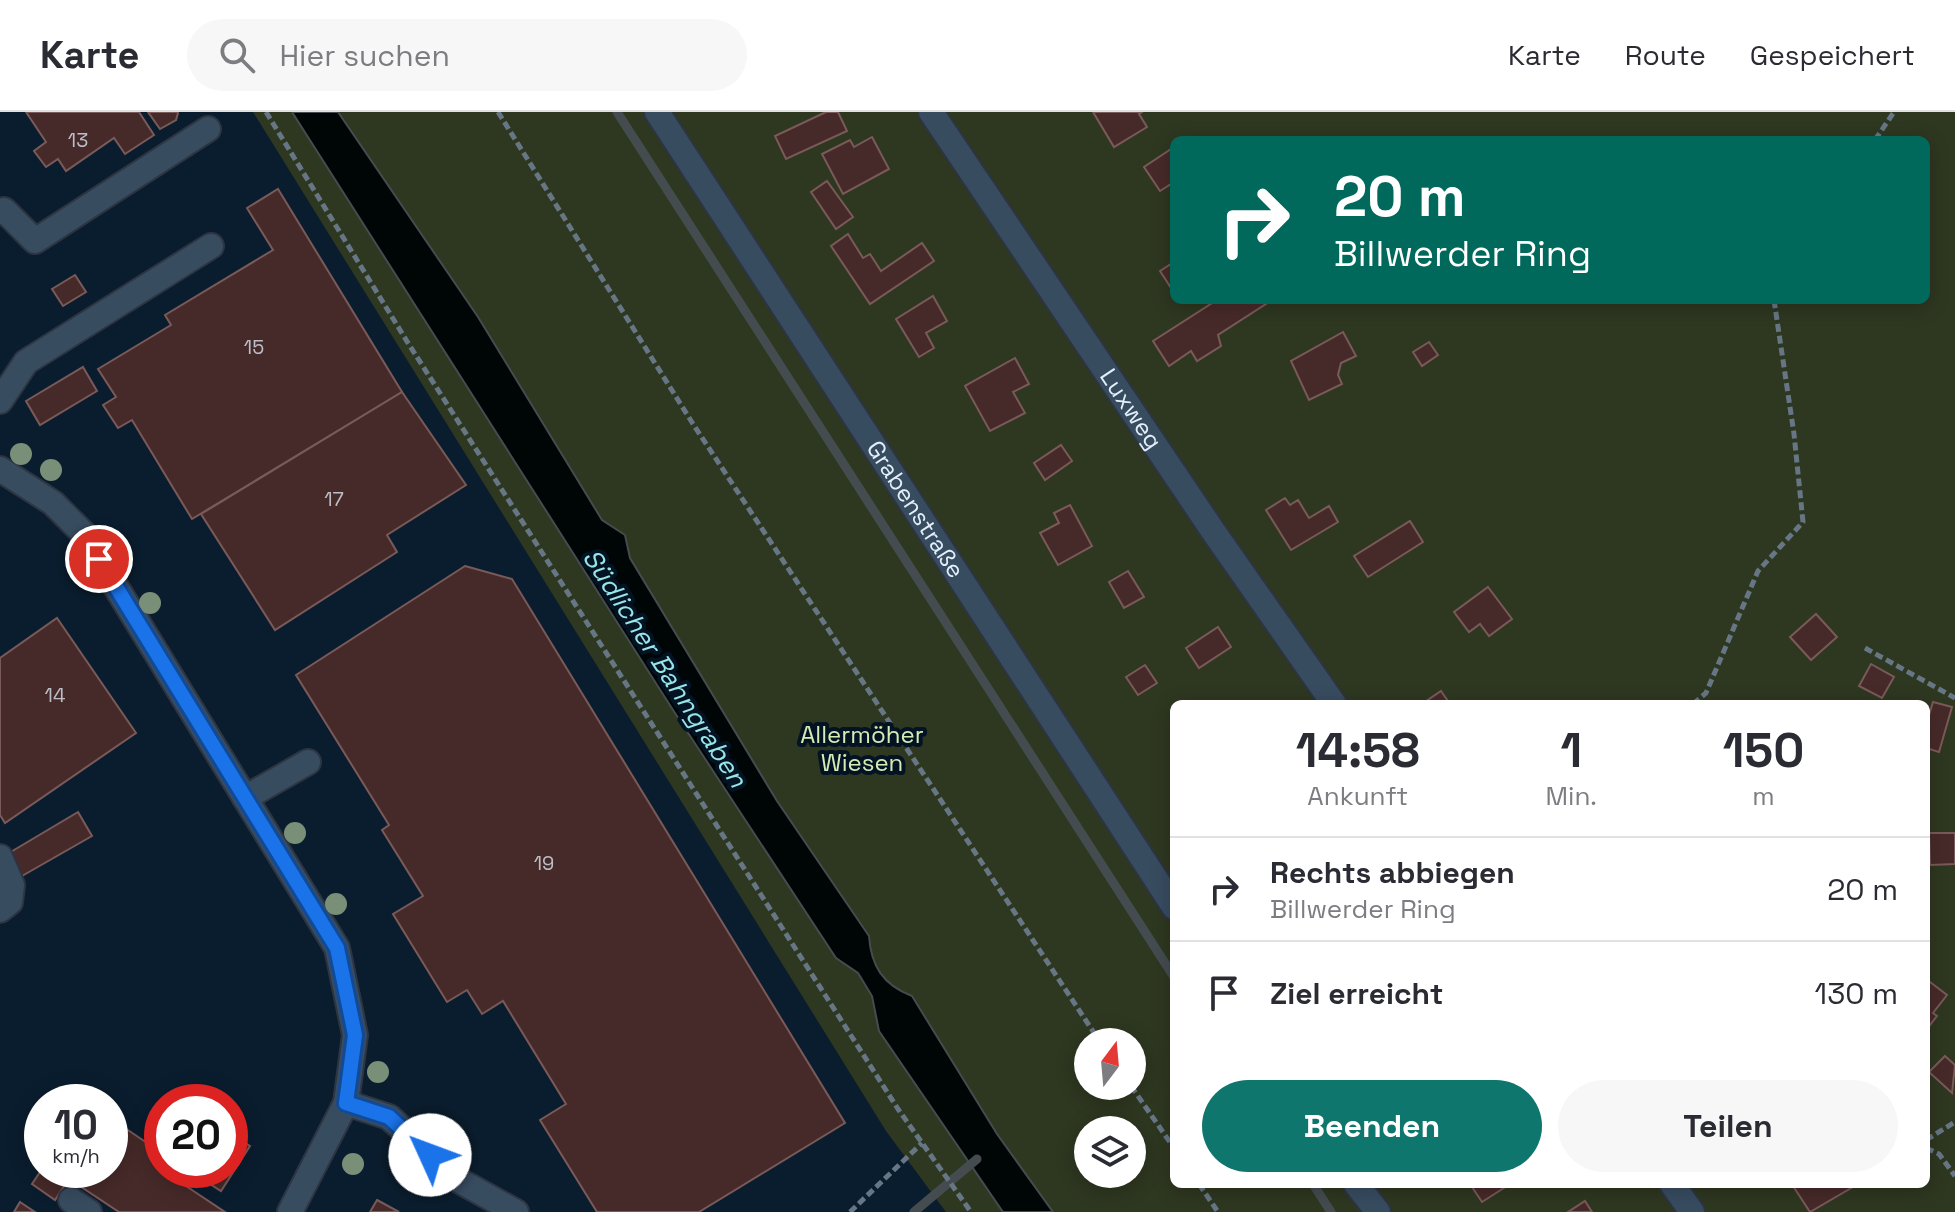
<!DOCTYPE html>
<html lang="de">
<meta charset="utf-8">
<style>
:root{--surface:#fff;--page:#f7f7f7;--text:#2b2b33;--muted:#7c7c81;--line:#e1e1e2;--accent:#0f766e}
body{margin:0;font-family:"Space Grotesk",sans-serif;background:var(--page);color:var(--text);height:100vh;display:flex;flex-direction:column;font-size:30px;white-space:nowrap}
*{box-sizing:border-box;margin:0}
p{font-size:26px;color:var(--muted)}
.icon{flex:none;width:44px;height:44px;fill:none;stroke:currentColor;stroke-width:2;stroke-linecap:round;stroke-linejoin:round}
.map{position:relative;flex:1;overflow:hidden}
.sheet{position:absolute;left:1170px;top:588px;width:760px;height:488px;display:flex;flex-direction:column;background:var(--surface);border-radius:12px;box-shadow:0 4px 20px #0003}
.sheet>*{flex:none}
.guide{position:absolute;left:1170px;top:24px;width:760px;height:168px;border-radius:12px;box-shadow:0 4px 20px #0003;background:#00695c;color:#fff;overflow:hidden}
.needle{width:52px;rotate:16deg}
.tools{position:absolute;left:1074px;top:916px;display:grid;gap:16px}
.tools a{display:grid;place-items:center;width:72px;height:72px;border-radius:50%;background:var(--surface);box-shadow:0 4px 20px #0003;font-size:40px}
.speed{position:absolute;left:24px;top:972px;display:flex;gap:16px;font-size:40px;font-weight:700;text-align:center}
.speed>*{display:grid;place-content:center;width:104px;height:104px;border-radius:50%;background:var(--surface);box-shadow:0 4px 20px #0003;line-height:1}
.speed small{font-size:20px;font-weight:400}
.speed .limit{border:12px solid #d22;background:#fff;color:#111}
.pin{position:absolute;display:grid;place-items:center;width:68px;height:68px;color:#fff;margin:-34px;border:4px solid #fff;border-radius:50%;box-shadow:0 2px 8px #0007}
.me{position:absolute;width:88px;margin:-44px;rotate:313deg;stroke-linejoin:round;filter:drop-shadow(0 0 6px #0008)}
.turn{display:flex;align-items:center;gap:28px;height:168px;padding:0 32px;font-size:36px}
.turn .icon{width:104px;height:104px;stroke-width:2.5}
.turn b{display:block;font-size:56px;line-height:68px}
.eta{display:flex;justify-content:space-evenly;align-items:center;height:136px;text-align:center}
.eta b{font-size:48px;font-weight:800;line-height:56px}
.cta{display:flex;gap:16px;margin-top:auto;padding:16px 32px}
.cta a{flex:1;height:92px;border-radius:48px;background:var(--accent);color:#fff;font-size:32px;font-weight:800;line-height:92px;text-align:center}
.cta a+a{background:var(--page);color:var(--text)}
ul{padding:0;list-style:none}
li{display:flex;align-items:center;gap:24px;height:104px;padding:0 32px;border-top:2px solid var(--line)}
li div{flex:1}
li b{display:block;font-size:30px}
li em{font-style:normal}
header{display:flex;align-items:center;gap:48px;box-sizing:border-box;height:112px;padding:0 40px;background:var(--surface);border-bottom:2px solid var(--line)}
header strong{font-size:38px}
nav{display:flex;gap:44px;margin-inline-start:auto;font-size:28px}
.search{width:560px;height:72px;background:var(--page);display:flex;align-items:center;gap:20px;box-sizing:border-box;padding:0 28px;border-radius:44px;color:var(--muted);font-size:30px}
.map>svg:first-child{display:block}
</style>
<header>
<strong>Karte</strong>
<div class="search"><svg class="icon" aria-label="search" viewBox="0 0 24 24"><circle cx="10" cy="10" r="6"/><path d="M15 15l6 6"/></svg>Hier suchen</div>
<nav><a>Karte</a><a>Route</a><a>Gespeichert</a></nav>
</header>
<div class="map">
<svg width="1955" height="1100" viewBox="0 0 1955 1100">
<rect width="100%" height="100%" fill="#0a1d2e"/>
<g fill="#2e3720" fill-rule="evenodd">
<path d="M253,0H292L673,598L836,846L858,861L872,884L879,919L1003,1100H946L886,1019Z"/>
<path d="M338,0H1955V1100H1053L997,1022L912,884C883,873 871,854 868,824L777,689L630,446L625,423L602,408L478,205ZM1174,28H1926V188H1174ZM1174,592H1926V1072H1174ZM1088,930H1132V974H1088ZM1088,1018H1132V1062H1088Z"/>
</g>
<path fill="#000606" stroke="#444c50" stroke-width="2" d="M292,0H338L478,205L602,408L625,423L630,446L777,689L869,824C871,854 883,873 912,884L997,1022L1053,1100H1003L879,919L872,884L858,861L836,846L673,598Z"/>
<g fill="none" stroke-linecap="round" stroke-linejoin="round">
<g stroke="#444c50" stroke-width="9">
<path d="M617,0L1174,865"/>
<path d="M1313,1072L1331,1100"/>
<path d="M914,1100L977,1047"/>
</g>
</g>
<g fill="#462a29" stroke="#7a5a59" stroke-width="2">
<path d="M26,0H139L154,23L125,42L114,26L66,59L58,47L46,55L34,39L46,30Z"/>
<path d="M148,0H178V1L176,8L160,17Z"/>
<path d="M826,0H838L847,19L786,47L775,24Z"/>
<path d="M1093,0H1142L1139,2L1147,15L1114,35Z"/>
<path d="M872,25L889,57L843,82L822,42L850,28L854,35Z"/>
<path d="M1174,35V70L1160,79L1144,55Z"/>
<path d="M827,69L853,105L836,117L811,80Z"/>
<path d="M278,77L402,280L192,407L132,308L118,316L103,293L116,285L98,257L171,213L165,203L273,138L247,96Z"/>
<path d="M848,122L863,146L870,142L881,159L922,131L934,149L870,192L831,134Z"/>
<path d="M1174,150V178L1173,179L1160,159Z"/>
<path d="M75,163L86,180L63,194L52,177Z"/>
<path d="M933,184L947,209L926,221L934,236L919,245L896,207Z"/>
<path d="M1217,188H1272L1218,223L1221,234L1197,249L1191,239L1169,254L1153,229Z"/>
<path d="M1343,220L1356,244L1341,251L1338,263L1342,272L1309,288L1291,249Z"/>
<path d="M1429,230L1438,243L1422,254L1413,240Z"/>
<path d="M1015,246L1029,272L1013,280L1025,301L990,319L965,274Z"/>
<path d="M83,255L97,279L40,313L26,289Z"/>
<path d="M402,280L466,373L387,423L397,440L275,518L201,402Z"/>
<path d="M1061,333L1072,349L1045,368L1034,351Z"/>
<path d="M1285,386L1290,393L1298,388L1309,406L1329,394L1338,410L1291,438L1266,398Z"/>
<path d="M1070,393L1092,434L1058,453L1040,421L1059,411L1054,401Z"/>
<path d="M1410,409L1423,430L1368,465L1354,444Z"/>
<path d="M465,454L512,467L845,1011L699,1100H597L540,1008L566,992L503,889L482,902L467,878L447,890L393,802L423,784L382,718L389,713L296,563Z"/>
<path d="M1128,459L1144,485L1124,496L1109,470Z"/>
<path d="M1488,475L1512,507L1489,524L1480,512L1469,520L1454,500Z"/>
<path d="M1816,502L1837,525L1811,548L1790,525Z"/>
<path d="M57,506L136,621L5,711L0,703V546Z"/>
<path d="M1218,515L1231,535L1199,556L1186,536Z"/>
<path d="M1871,552L1894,565L1882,586L1859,574Z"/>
<path d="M1145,553L1157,571L1138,583L1126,565Z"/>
<path d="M1441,579L1450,592H1422Z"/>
<path d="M1933,590L1952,595L1939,640L1926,636V613Z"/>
<path d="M78,700L92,724L22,764L9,741Z"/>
<path d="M1929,721H1955V752L1930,753Z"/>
<path d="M1930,870L1947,883L1933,901L1937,904L1926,918V876Z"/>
<path d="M1945,944L1955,953L1952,981L1929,960Z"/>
<path d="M110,1006L162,1041V1058L225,1100H119L69,1067L55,1088L32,1072L42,1057L110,1058Z"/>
<path d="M230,1021L250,1034L221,1079L188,1058H230Z"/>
<path d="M1470,1072H1506L1507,1074L1482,1090Z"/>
<path d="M1797,1072H1858L1810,1100L1793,1074Z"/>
<path d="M377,1088L399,1100H370Z"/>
<path d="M1585,1089L1592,1100H1568Z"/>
<path d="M20,1090L35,1100H14Z"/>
</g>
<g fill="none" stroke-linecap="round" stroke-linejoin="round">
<g stroke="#2d3543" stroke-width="28">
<g id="minor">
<path id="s1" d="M657,0L1174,795"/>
<path id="s2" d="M931,0L1213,419L1334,592"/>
<path d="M0,100L4,98L35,129L208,17"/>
<path d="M0,289L26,250L211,134"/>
<path d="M0,357L53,391L83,421L337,836L355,923L346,991L290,1100"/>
<path d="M245,686L308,650"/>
<path d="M0,745L12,773L10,790L0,798"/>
<path d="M346,991L389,1005L460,1069L516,1100"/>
<path d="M1356,1072L1378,1100"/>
<path d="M1672,1072L1692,1100"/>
<path d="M71,1088L89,1100"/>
</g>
</g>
<g stroke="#667685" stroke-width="5" stroke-dasharray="8 4" stroke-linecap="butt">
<path d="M266,0L408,231L898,997L971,1100"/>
<path d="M498,0L693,312L1100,930"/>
<path d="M1875,28L1894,0"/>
<path d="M1865,536L1955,586"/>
<path d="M1693,592L1706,581L1758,459L1803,410L1794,322L1774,188"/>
<path d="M1131,974L1174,1036"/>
<path d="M1926,1028L1955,1010"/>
<path d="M1926,1036L1939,1042L1955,1064"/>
<path d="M1199,1072L1218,1100"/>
<path d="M850,1100L922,1031"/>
</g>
<use href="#minor" stroke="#384c60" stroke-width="24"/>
</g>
<g fill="#7a8f78">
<circle cx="21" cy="342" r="11"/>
<circle cx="51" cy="358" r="11"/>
<circle cx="120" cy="443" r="11"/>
<circle cx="150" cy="491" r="11"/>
<circle cx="295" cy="721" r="11"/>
<circle cx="336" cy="792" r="11"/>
<circle cx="378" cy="960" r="11"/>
<circle cx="353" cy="1052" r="11"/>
</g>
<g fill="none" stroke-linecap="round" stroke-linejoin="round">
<g stroke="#114b97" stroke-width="20">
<path id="route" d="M99,447L337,836L355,923L346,991L389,1005L430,1043"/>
</g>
<use href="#route" stroke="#1a73e8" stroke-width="14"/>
</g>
<g text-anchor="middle" stroke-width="8" stroke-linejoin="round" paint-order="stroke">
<g font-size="20" fill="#bcbec6">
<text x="78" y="35">13</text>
<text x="254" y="242">15</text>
<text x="334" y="394">17</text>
<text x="55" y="590">14</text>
<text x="544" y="758">19</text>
</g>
<g font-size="24" fill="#e3effb" stroke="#031324">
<text dy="8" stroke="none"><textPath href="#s2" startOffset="358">Luxweg</textPath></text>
<text dy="8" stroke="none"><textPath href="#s1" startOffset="474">Grabenstraße</textPath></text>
</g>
<g font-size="24" fill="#d5ecb5" stroke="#031324">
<text x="862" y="631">Allermöher<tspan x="862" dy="28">Wiesen</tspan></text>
</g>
<g font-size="26" font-style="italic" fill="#97e5e6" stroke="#031324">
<text transform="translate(665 556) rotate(57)" y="9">Südlicher Bahngraben</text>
</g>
</g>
</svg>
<div class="tools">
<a><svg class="needle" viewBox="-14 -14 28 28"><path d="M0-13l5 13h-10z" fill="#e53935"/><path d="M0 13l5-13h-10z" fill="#7c7c81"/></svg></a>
<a><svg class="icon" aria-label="layers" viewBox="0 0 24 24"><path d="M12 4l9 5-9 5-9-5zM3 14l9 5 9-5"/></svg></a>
</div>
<div class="speed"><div>10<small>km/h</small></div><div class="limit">20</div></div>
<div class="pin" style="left:99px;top:447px;background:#d93025"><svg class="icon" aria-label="arrive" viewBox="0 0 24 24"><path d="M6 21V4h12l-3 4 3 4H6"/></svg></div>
<svg class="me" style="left:430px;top:1043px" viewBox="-20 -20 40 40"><circle r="19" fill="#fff"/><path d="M0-13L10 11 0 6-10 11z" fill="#1a73e8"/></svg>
<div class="guide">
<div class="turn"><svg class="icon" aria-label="right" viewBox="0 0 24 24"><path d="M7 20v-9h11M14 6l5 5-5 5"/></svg><div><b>20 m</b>Billwerder Ring</div></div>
</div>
<section class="sheet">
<div class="eta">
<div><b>14:58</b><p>Ankunft</p></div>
<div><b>1</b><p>Min.</p></div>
<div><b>150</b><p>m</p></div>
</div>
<ul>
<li><svg class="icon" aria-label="right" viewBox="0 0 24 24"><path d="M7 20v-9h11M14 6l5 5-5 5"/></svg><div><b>Rechts abbiegen</b><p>Billwerder Ring</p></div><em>20 m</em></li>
<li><svg class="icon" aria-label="arrive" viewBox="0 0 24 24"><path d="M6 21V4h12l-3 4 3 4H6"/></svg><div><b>Ziel erreicht</b></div><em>130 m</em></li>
</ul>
<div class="cta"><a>Beenden</a><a>Teilen</a></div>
</section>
</div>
